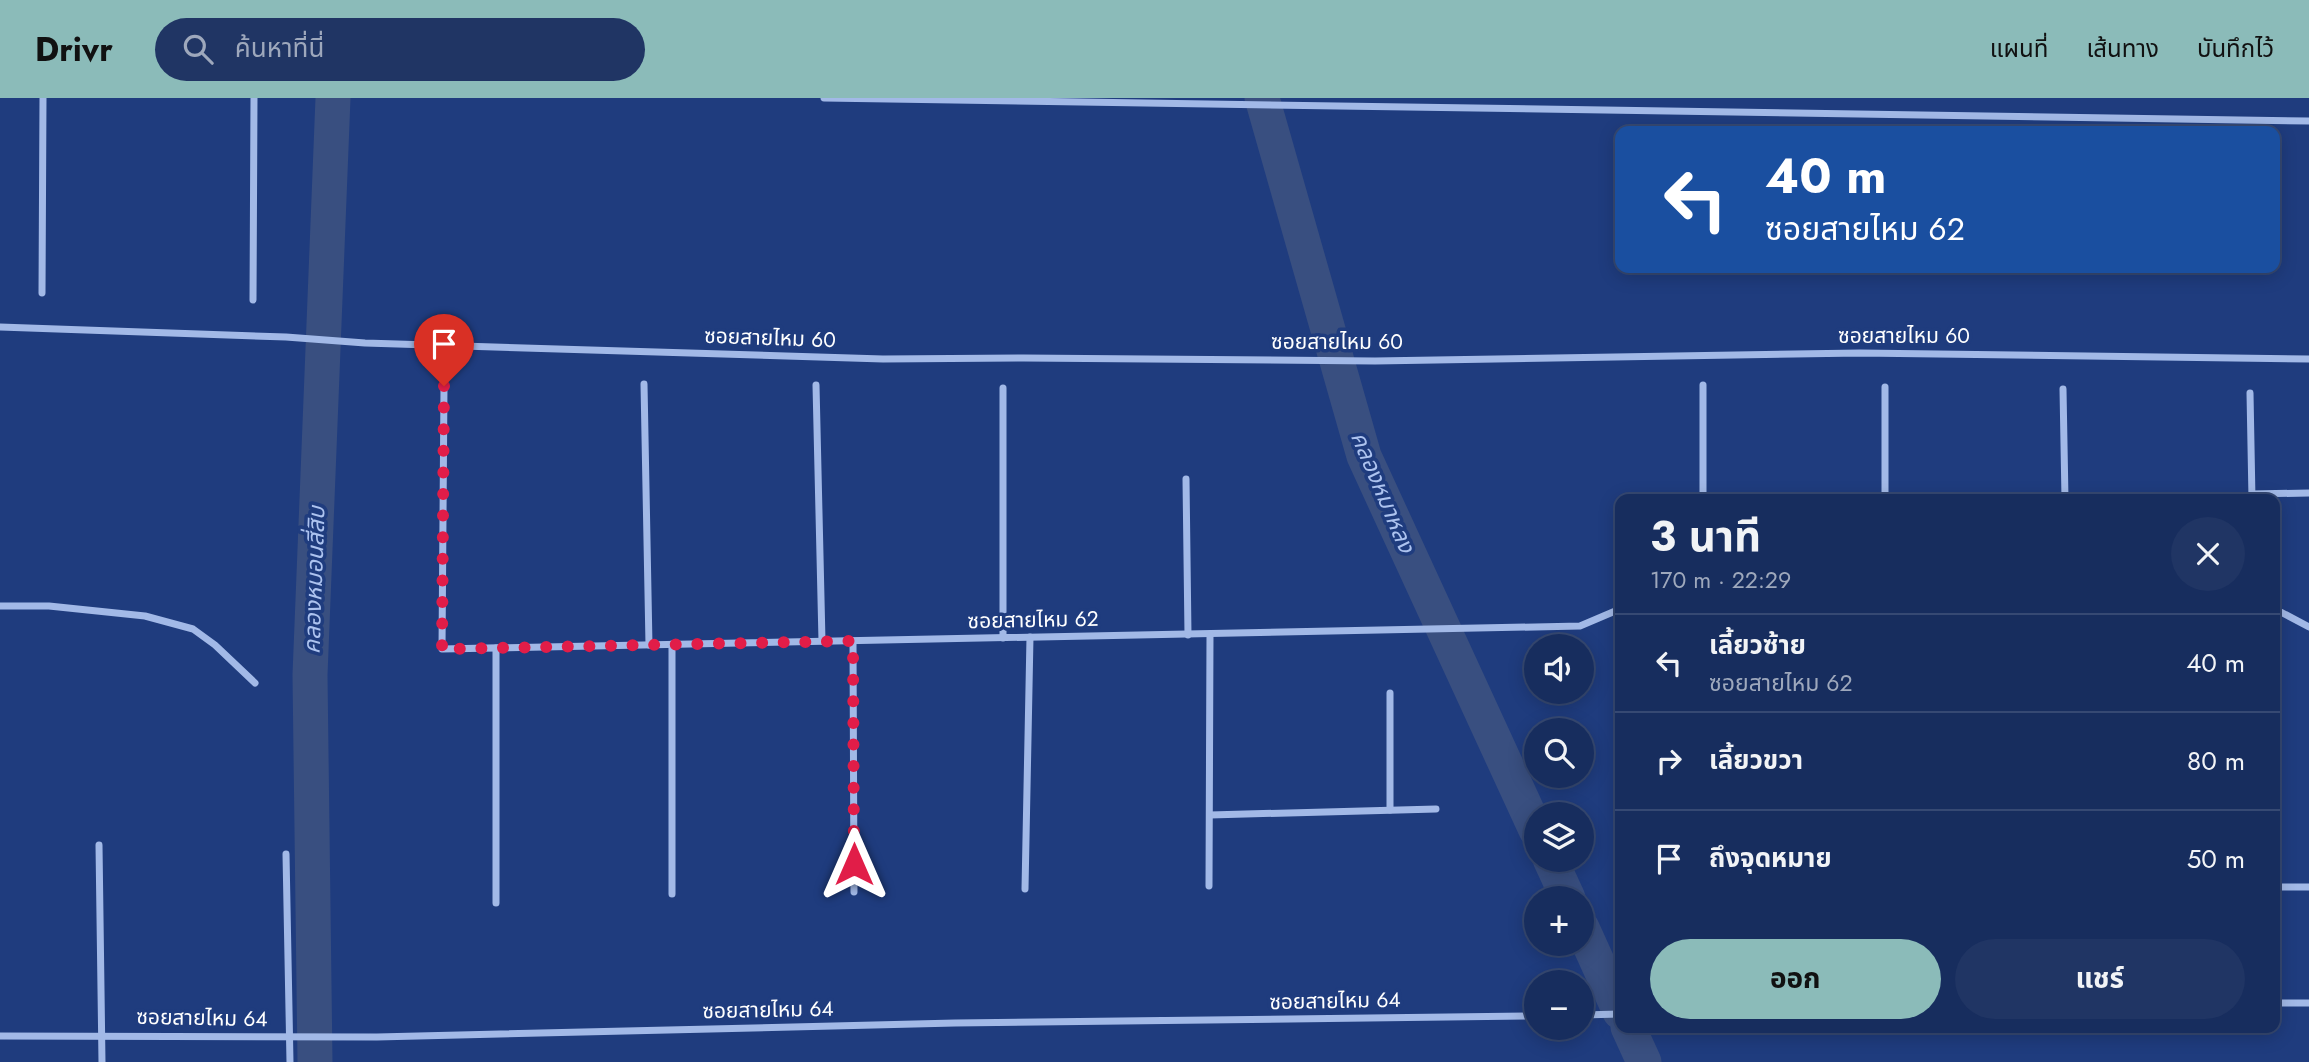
<!DOCTYPE html>
<html lang="th">
<meta charset="utf-8">
<style>
:root{--surface:#172d5e;--page:#203564;--text:#f1f3f6;--muted:#9ea8bc;--line:#364973;--accent:#8bbbb9}
body{margin:0;font-family:Jost,"Noto Sans Thai",sans-serif;background:var(--page);color:var(--text);height:100vh;display:flex;flex-direction:column;font-size:26px;white-space:nowrap}
*{box-sizing:border-box;margin:0}
p{font-size:23px;color:var(--muted)}
.icon{flex:none;width:38px;height:38px;fill:none;stroke:currentColor;stroke-width:2;stroke-linecap:round;stroke-linejoin:round}
.map{position:relative;flex:1;overflow:hidden}
.sheet{position:absolute;left:1615px;top:396px;width:665px;height:539px;display:flex;flex-direction:column;background:var(--surface);border-radius:14px;box-shadow:0 4px 18px #0003,0 0 0 2px var(--line)}
.sheet>*{flex:none}
.guide{position:absolute;left:1615px;top:28px;width:665px;height:147px;border-radius:14px;box-shadow:0 4px 18px #0003,0 0 0 2px var(--line);background:#1a4fa0;color:#fff;overflow:hidden}
.tools{position:absolute;left:1524px;top:536px;display:grid;gap:14px}
.tools a{display:grid;place-items:center;width:70px;height:70px;border-radius:50%;background:var(--surface);box-shadow:0 4px 18px #0003,0 0 0 2px var(--line);font-size:35px}
.pin{position:absolute;display:grid;place-items:center;width:60px;height:60px;color:#fff;margin:-72px -30px;border-radius:50% 50% 50% 0;rotate:-45deg;box-shadow:0 0 7px #0007}
.pin .icon{rotate:45deg}
.me{position:absolute;width:77px;margin:-38px;rotate:0deg;stroke-linejoin:round;filter:drop-shadow(0 0 5px #0008)}
.turn{display:flex;align-items:center;gap:24px;height:147px;padding:0 35px;font-size:32px}
.turn .icon{width:91px;height:91px;stroke-width:2.5}
.turn b{display:block;font-size:49px;line-height:60px}
.round{display:grid;place-items:center;flex:none;width:74px;height:74px;border-radius:37px;background:var(--page)}
.overview{display:flex;align-items:center;justify-content:space-between;height:119px;padding:0 35px}
h1{font-size:42px;font-weight:700;line-height:52px}
.action{display:flex;gap:14px;margin-top:auto;padding:14px 35px}
.action a{flex:1;height:80px;border-radius:42px;background:var(--accent);color:#111;font-size:28px;font-weight:700;line-height:80px;text-align:center}
.action a+a{background:var(--page);color:var(--text)}
ul{padding:0;list-style:none}
li{display:flex;align-items:center;gap:21px;height:98px;padding:0 35px;border-top:2px solid var(--line)}
li div{flex:1}
li b{display:block;font-size:26px}
li em{font-style:normal}
header{display:flex;align-items:center;gap:42px;box-sizing:border-box;height:98px;padding:0 35px;background:var(--accent);color:#111}
header strong{font-size:33px}
nav{display:flex;gap:38px;margin-inline-start:auto;font-size:24px}
.search{width:490px;height:63px;background:var(--page);display:flex;align-items:center;gap:18px;box-sizing:border-box;padding:0 24px;border-radius:38px;color:var(--muted);font-size:26px}
.map>svg:first-child{display:block}
</style>
<header>
<strong>Drivr</strong>
<div class="search"><svg class="icon" aria-label="search" viewBox="0 0 24 24"><circle cx="10" cy="10" r="6"/><path d="M15 15l6 6"/></svg>ค้นหาที่นี่</div>
<nav><a>แผนที่</a><a>เส้นทาง</a><a>บันทึกไว้</a></nav>
</header>
<div class="map">
<svg width="2309" height="964" viewBox="0 0 2309 964">
<rect width="100%" height="100%" fill="#1f3c7e"/>
<g fill="none" stroke-linecap="round" stroke-linejoin="round">
<g stroke="#394f80" stroke-width="35">
<path d="M1262,0L1364,358L1536,732"/>
<path d="M1550,761L1568,800"/>
<path d="M1582,830L1620,914"/>
<path d="M1628,929L1644,964"/>
<path d="M315,964L310,577L333,0"/>
</g>
<g stroke="#a2b9e7" stroke-width="7">
<path d="M824,0L2309,23"/>
<path d="M42,195L43,0"/>
<path d="M253,202L254,0"/>
<path d="M0,229L286,239L365,245L883,261L1024,260L1375,263L1860,255L2309,261"/>
<path d="M644,286L649,547"/>
<path d="M816,287L822,543"/>
<path d="M1703,287V401"/>
<path d="M444,288L442,551L1580,528L1620,511"/>
<path d="M1003,290V540"/>
<path d="M2063,291L2065,401"/>
<path d="M2250,295L2252,401"/>
<path d="M1186,381L1188,537"/>
<path d="M2252,396L2309,395"/>
<path d="M1885,401V289"/>
<path d="M0,508H49L145,518L193,531L215,547L255,585"/>
<path d="M2275,511L2309,529"/>
<path d="M853,543L854,794"/>
<path d="M496,550V805"/>
<path d="M1390,595V712"/>
<path d="M1210,717L1436,711"/>
<path d="M99,747L102,964"/>
<path d="M286,756L290,964"/>
<path d="M1209,788L1210,536"/>
<path d="M2275,789H2309"/>
<path d="M1025,791L1030,539"/>
<path d="M672,796V546"/>
<path d="M2275,905H2309"/>
<path d="M1582,917L1620,916"/>
<path d="M0,938L377,939L955,925L1536,918"/>
</g>
</g>
<g fill="none" stroke-linecap="round" stroke-linejoin="round">
<path stroke="#e11d48" stroke-width="12" stroke-dasharray="0 21.6" d="M444,288L442,551L853,543L854,766"/>
</g>
<g text-anchor="middle" stroke-width="7" stroke-linejoin="round" paint-order="stroke">
<g font-size="21" fill="#fff" stroke="#1f3c7e">
<text x="1904" y="245">ซอยสายไหม 60</text>
<text transform="translate(770 240) rotate(2)" y="7">ซอยสายไหม 60</text>
<text x="1337" y="251">ซอยสายไหม 60</text>
<text transform="translate(1033 522) rotate(-1)" y="7">ซอยสายไหม 62</text>
<text transform="translate(1335 903) rotate(-1)" y="7">ซอยสายไหม 64</text>
<text transform="translate(768 912) rotate(-1)" y="7">ซอยสายไหม 64</text>
<text transform="translate(202 920) rotate(1)" y="7">ซอยสายไหม 64</text>
</g>
<g font-size="23" font-style="italic" fill="#adc3ef" stroke="#1f3c7e">
<text transform="translate(1383 394) rotate(67)" y="8">คลองหมาหลง</text>
<text transform="translate(314 482) rotate(-88)" y="8">คลองหมอนสี่สิบ</text>
</g>
</g>
</svg>
<div class="tools">
<a><svg class="icon" aria-label="sound" viewBox="0 0 24 24"><path d="M4 9h4l5-4v14l-5-4H4zM17 9q2 3 0 6"/></svg></a>
<a><svg class="icon" aria-label="search" viewBox="0 0 24 24"><circle cx="10" cy="10" r="6"/><path d="M15 15l6 6"/></svg></a>
<a><svg class="icon" aria-label="layers" viewBox="0 0 24 24"><path d="M12 4l9 5-9 5-9-5zM3 14l9 5 9-5"/></svg></a>
<a>+</a>
<a>−</a>
</div>
<div class="pin" style="left:444px;top:288px;background:#d93025"><svg class="icon" aria-label="arrive" viewBox="0 0 24 24"><path d="M6 21V4h12l-3 4 3 4H6"/></svg></div>
<svg class="me" style="left:854px;top:766px" viewBox="-20 -20 40 40"><path d="M0-17L14 15 0 8-14 15z" fill="#e11d48" stroke="#fff" stroke-width="4"/></svg>
<div class="guide">
<div class="turn"><svg class="icon" aria-label="left" viewBox="0 0 24 24"><path d="M17 20v-9H6M10 6l-5 5 5 5"/></svg><div><b>40 m</b>ซอยสายไหม 62</div></div>
</div>
<section class="sheet">
<div class="overview"><div><h1>3 นาที</h1><p>170 m · 22:29</p></div><a class="round"><svg class="icon" aria-label="close" viewBox="0 0 24 24"><path d="M6 6l12 12M18 6L6 18"/></svg></a></div>
<ul>
<li><svg class="icon" aria-label="left" viewBox="0 0 24 24"><path d="M17 20v-9H6M10 6l-5 5 5 5"/></svg><div><b>เลี้ยวซ้าย</b><p>ซอยสายไหม 62</p></div><em>40 m</em></li>
<li><svg class="icon" aria-label="right" viewBox="0 0 24 24"><path d="M7 20v-9h11M14 6l5 5-5 5"/></svg><div><b>เลี้ยวขวา</b></div><em>80 m</em></li>
<li><svg class="icon" aria-label="arrive" viewBox="0 0 24 24"><path d="M6 21V4h12l-3 4 3 4H6"/></svg><div><b>ถึงจุดหมาย</b></div><em>50 m</em></li>
</ul>
<div class="action"><a>ออก</a><a>แชร์</a></div>
</section>
</div>
